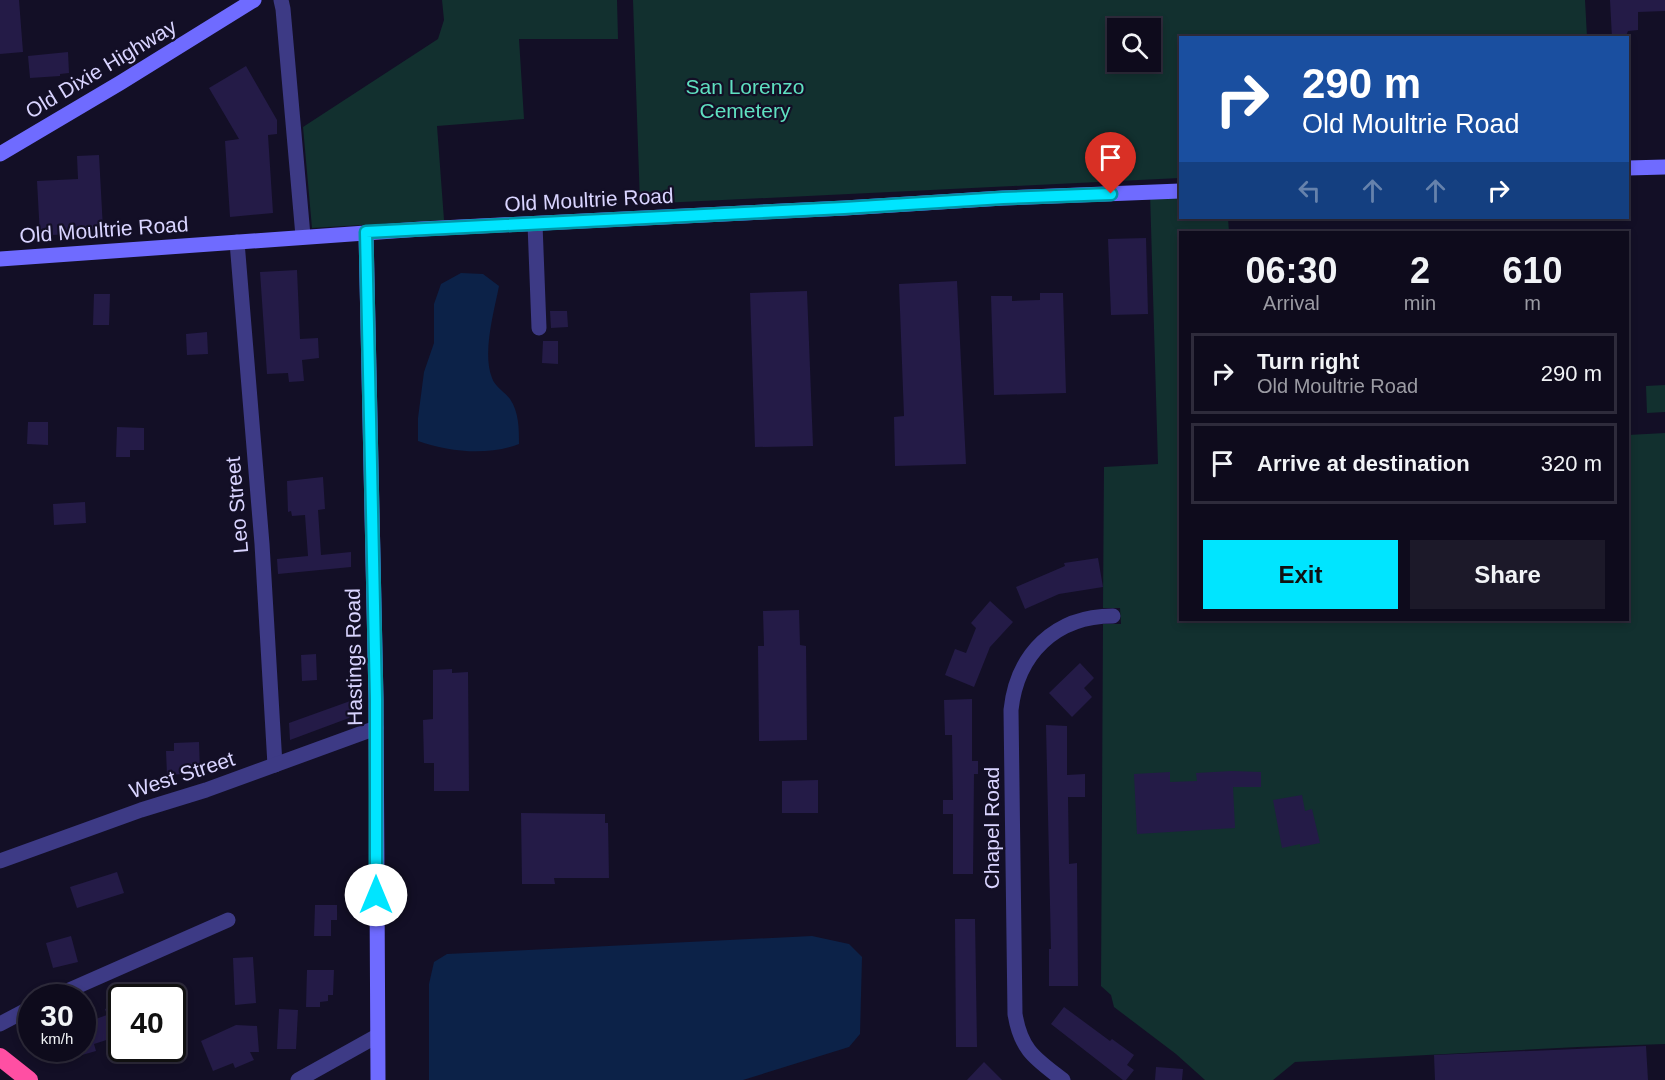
<!DOCTYPE html>
<style>
:root{--surface:#0e0b1c;--page:#1c1929;--text:#f1f3f6;--muted:#9b9ba3;--line:#2e2b3b;--accent:#00e5ff}
body{margin:0;font-family:Arial,sans-serif;background:var(--page);color:var(--text);height:100vh;display:flex;flex-direction:column;font-size:22px;white-space:nowrap}
*{box-sizing:border-box;margin:0}
p{font-size:20px;color:var(--muted)}
.icon{flex:none;width:33px;height:33px;fill:none;stroke:currentColor;stroke-width:2;stroke-linecap:round;stroke-linejoin:round}
.map{position:relative;flex:1;overflow:hidden}
.drawer{position:absolute;left:1179px;top:231px;width:450px;height:390px;display:flex;flex-direction:column;background:var(--surface);border-radius:0px;box-shadow:0 3px 9px #0003,0 0 0 2px var(--line)}
.drawer>*{flex:none}
.hud{position:absolute;left:1179px;top:36px;width:450px;height:183px;border-radius:0px;box-shadow:0 3px 9px #0003,0 0 0 2px var(--line);background:#1a4fa0;color:#fff;overflow:hidden}
.fabs{position:absolute;left:1107px;top:18px;display:grid;gap:12px}
.fabs a{display:grid;place-items:center;width:54px;height:54px;border-radius:0px;background:var(--surface);box-shadow:0 3px 9px #0003,0 0 0 2px var(--line);font-size:30px}
.speed{position:absolute;left:18px;top:984px;display:flex;gap:12px;font-size:30px;font-weight:700;text-align:center}
.speed>*{display:grid;place-content:center;width:78px;height:78px;border-radius:50%;background:var(--surface);box-shadow:0 3px 9px #0003,0 0 0 2px var(--line);line-height:1}
.speed small{font-size:15px;font-weight:400}
.speed .limit{border:3px solid #111;border-radius:9px;background:#fff;color:#111}
.pin{position:absolute;display:grid;place-items:center;width:51px;height:51px;color:#fff;margin:-62px -26px;border-radius:50% 50% 50% 0;rotate:-45deg;box-shadow:0 0 6px #0007}
.pin .icon{rotate:45deg}
.me{position:absolute;width:66px;margin:-33px;rotate:0deg;stroke-linejoin:round;filter:drop-shadow(0 0 4px #0008)}
.turn{display:flex;align-items:center;gap:21px;height:126px;padding:0 24px;font-size:27px}
.turn .icon{width:78px;height:78px;stroke-width:2.5}
.turn b{display:block;font-size:42px;line-height:51px}
.lanes{display:flex;align-items:center;height:57px;padding:0 24px;background:#0003;justify-content:center;gap:30px;direction:ltr}
.lanes .off{opacity:.35}
.eta{display:flex;justify-content:space-evenly;align-items:center;height:102px;text-align:center}
.eta b{font-size:36px;font-weight:700;line-height:42px}
.cta{display:flex;gap:12px;margin-top:auto;padding:12px 24px}
.cta a{flex:1;height:69px;border-radius:0px;background:var(--accent);color:#111;font-size:24px;font-weight:700;line-height:69px;text-align:center}
.cta a+a{background:var(--page);color:var(--text)}
ul{padding:0;list-style:none}
li{display:flex;align-items:center;gap:18px;height:81px;margin:0 12px 9px;padding:0 12px;border:3px solid var(--line);border-radius:0px}
li div{flex:1}
li b{display:block;font-size:22px}
li em{font-style:normal}
.map>svg:first-child{display:block}
</style>
<div class="map">
<svg width="1665" height="1080" viewBox="0 0 1665 1080">
<rect width="100%" height="100%" fill="#130f26"/>
<g fill="#12302f" fill-rule="evenodd">
<path d="M442,0H617L618,39H519L524,119L437,126L444,220L312,228L303,127L438,39L444,20Z"/>
<path d="M633,0H1585L1587,37L1180,38V178L640,204ZM1150,28V62H1118V28Z"/>
<path d="M1180,190V218H1228L1229,232H1180V620H1628V435L1665,433V1044L1578,1047L1295,1062L1273,1080H1205L1176,1054L1114,1007L1111,995L1101,986L1103,624H1121L1120,608H1103L1104,467L1158,464L1150,192Z"/>
<path d="M1665,385V412L1647,413L1646,386Z"/>
</g>
<g fill="#0c2248">
<path d="M461,273L483,274L499,286C494,312 482,353 492,378C495,387 505,392 510,399C519,412 519,429 519,444C488,456 449,452 418,441V418L424,372L434,343V304L441,284Z"/>
<path d="M812,936L849,944L862,957L860,1034L849,1047L743,1080H429V984L434,962L447,954Z"/>
</g>
<g fill="#241b47">
<path d="M0,0H19L23,52L0,54Z"/>
<path d="M1610,0H1665V11L1638,12V30L1628,31L1625,38H1612Z"/>
<path d="M68,52L69,73L60,74V76L30,78L28,56Z"/>
<path d="M246,66L277,120V134L268,135L273,213L230,217L225,141L239,139L209,88Z"/>
<path d="M99,155L103,229L66,231V234L40,236L37,181L78,179L77,156Z"/>
<path d="M1146,238L1148,314L1111,315L1108,239Z"/>
<path d="M297,270L300,339L318,338L319,358L302,360L304,381L289,382L288,373L267,374L260,272Z"/>
<path d="M957,281L966,464L895,466L894,417L904,416L899,284Z"/>
<path d="M807,291L813,446L755,447L750,293Z"/>
<path d="M1040,293H1063L1066,393L994,395L991,296H1012V301L1040,300Z"/>
<path d="M94,294H110L109,325H93Z"/>
<path d="M550,311H567L568,327L551,328Z"/>
<path d="M207,332L208,354L187,355L186,334Z"/>
<path d="M543,341H558V364L542,363Z"/>
<path d="M28,422H48V445L27,444Z"/>
<path d="M117,427L144,428V450H130V457H116Z"/>
<path d="M323,477L325,509L318,510L321,555L351,552V567L278,574L277,559L308,556L305,515L292,516L291,511L288,512L287,481Z"/>
<path d="M85,502L86,523L54,525L53,504Z"/>
<path d="M1098,558L1103,587L1059,594L1025,609L1016,587L1065,566L1064,563Z"/>
<path d="M990,601L1013,622L990,647L974,687L945,675L955,649L966,653L976,628L971,623Z"/>
<path d="M799,610L800,645L806,646L807,740L759,741L758,646H764L763,611Z"/>
<path d="M316,654L317,680L302,681L301,655Z"/>
<path d="M1080,663L1094,678L1084,688L1092,697L1072,717L1049,693Z"/>
<path d="M452,669V673L468,672L469,791H434V763H424L423,720L433,719V670Z"/>
<path d="M972,699V761H978V774H974L973,874H953V814H943V800H953L952,735H945L944,700Z"/>
<path d="M353,700V713L349,718L290,740L289,723Z"/>
<path d="M1046,725L1067,726V775L1085,774V797H1068L1069,864L1077,863L1078,986H1049V949H1051Z"/>
<path d="M199,742L200,773L167,775L166,751H174V743Z"/>
<path d="M1232,771L1261,772V787H1233L1235,828L1137,834L1134,774L1170,772V782L1197,781L1196,773Z"/>
<path d="M818,780V813H782V781Z"/>
<path d="M1302,795L1305,811L1312,809L1320,843L1300,847V844L1282,848L1273,800Z"/>
<path d="M521,813L605,814V823H608L609,878H554L555,884H522Z"/>
<path d="M117,872L124,893L77,908L70,887Z"/>
<path d="M315,905H337V920H331V936H314Z"/>
<path d="M955,919H975L977,1047H956Z"/>
<path d="M71,936L78,962L53,968L46,943Z"/>
<path d="M253,957L256,1003L235,1005L233,958Z"/>
<path d="M307,970H334L333,995H328V1001L320,1002V1007H306Z"/>
<path d="M117,1004L122,1014V1035L94,1044L96,1051L82,1055V1017H85L87,1022L107,1015L105,1009Z"/>
<path d="M1064,1007L1110,1041L1112,1039L1134,1055L1127,1065L1134,1070L1126,1080H1123L1051,1024Z"/>
<path d="M279,1009L298,1010L296,1049H277Z"/>
<path d="M236,1025L257,1026L259,1052H250L254,1060L235,1068L233,1063L213,1071L201,1041Z"/>
<path d="M1646,1046L1648,1080H1435L1434,1055Z"/>
<path d="M984,1062L1002,1080H967Z"/>
<path d="M1156,1067L1183,1069L1182,1080H1155Z"/>
</g>
<g fill="none" stroke-linecap="round" stroke-linejoin="round">
<g stroke="#3d3a85" stroke-width="15">
<path d="M281,0L283,9L303,236"/>
<path d="M535,224L539,328"/>
<path d="M237,242L262,544L275,765"/>
<path d="M0,861L141,810L206,790L376,728"/>
<path d="M51,998L228,920"/>
<path d="M0,1024L32,1007"/>
<path d="M298,1080L377,1036"/>
<path d="M1063,1080C1036,1059 1021,1051 1015,1014L1011,710C1017,654 1055,616 1113,616"/>
</g>
<g stroke="#6f6bff" stroke-width="15">
<path d="M0,154L120,83L254,0"/>
<path d="M1628,168L1665,167"/>
<path d="M366,233L376,699L378,1080"/>
<path d="M0,259L421,229L845,208L1003,198L1180,191"/>
</g>
<path stroke="#ff4fa3" stroke-width="18" d="M0,1057L29,1080"/>
</g>
<g fill="none" stroke-linecap="round" stroke-linejoin="round">
<g stroke="#0095a6" stroke-width="15">
<path id="route" d="M376,895V699L366,232L844,208L1003,198L1111,194"/>
</g>
<use href="#route" stroke="#00e5ff" stroke-width="10"/>
</g>
<g text-anchor="middle" stroke-width="4.5" stroke-linejoin="round" paint-order="stroke">
<g font-size="21" fill="#d9d4ff" stroke="#130f26">
<text transform="translate(101 69) rotate(-31)" y="7">Old Dixie Highway</text>
<text transform="translate(589 200) rotate(-3)" y="7">Old Moultrie Road</text>
<text transform="translate(104 230) rotate(-4)" y="7">Old Moultrie Road</text>
<text transform="translate(237 505) rotate(-95)" y="7">Leo Street</text>
<text transform="translate(354 657) rotate(-91)" y="7">Hastings Road</text>
<text transform="translate(182 775) rotate(-18)" y="7">West Street</text>
<text transform="translate(992 828) rotate(-90)" y="7">Chapel Road</text>
</g>
<g font-size="21" fill="#5fe0c0" stroke="#130f26">
<text x="745" y="94">San Lorenzo<tspan x="745" dy="24">Cemetery</tspan></text>
</g>
</g>
</svg>
<div class="fabs">
<a><svg class="icon" aria-label="search" viewBox="0 0 24 24"><circle cx="10" cy="10" r="6"/><path d="M15 15l6 6"/></svg></a>
</div>
<div class="speed"><div>30<small>km/h</small></div><div class="limit">40</div></div>
<div class="pin" style="left:1111px;top:194px;background:#d93025"><svg class="icon" aria-label="arrive" viewBox="0 0 24 24"><path d="M6 21V4h12l-3 4 3 4H6"/></svg></div>
<svg class="me" style="left:376px;top:895px" viewBox="-20 -20 40 40"><circle r="19" fill="#fff"/><path d="M0-13L10 11 0 6-10 11z" fill="#00e5ff"/></svg>
<div class="hud">
<div class="turn"><svg class="icon" aria-label="right" viewBox="0 0 24 24"><path d="M7 20v-9h11M14 6l5 5-5 5"/></svg><div><b>290 m</b>Old Moultrie Road</div></div>
<div class="lanes"><svg class="icon off" aria-label="left" viewBox="0 0 24 24"><path d="M17 20v-9H6M10 6l-5 5 5 5"/></svg><svg class="icon off" aria-label="ahead" viewBox="0 0 24 24"><path d="M12 20V5M6 11l6-6 6 6"/></svg><svg class="icon off" aria-label="ahead" viewBox="0 0 24 24"><path d="M12 20V5M6 11l6-6 6 6"/></svg><svg class="icon" aria-label="right" viewBox="0 0 24 24"><path d="M7 20v-9h11M14 6l5 5-5 5"/></svg></div>
</div>
<section class="drawer">
<div class="eta">
<div><b>06:30</b><p>Arrival</p></div>
<div><b>2</b><p>min</p></div>
<div><b>610</b><p>m</p></div>
</div>
<ul>
<li><svg class="icon" aria-label="right" viewBox="0 0 24 24"><path d="M7 20v-9h11M14 6l5 5-5 5"/></svg><div><b>Turn right</b><p>Old Moultrie Road</p></div><em>290 m</em></li>
<li><svg class="icon" aria-label="arrive" viewBox="0 0 24 24"><path d="M6 21V4h12l-3 4 3 4H6"/></svg><div><b>Arrive at destination</b></div><em>320 m</em></li>
</ul>
<div class="cta"><a>Exit</a><a>Share</a></div>
</section>
</div>
